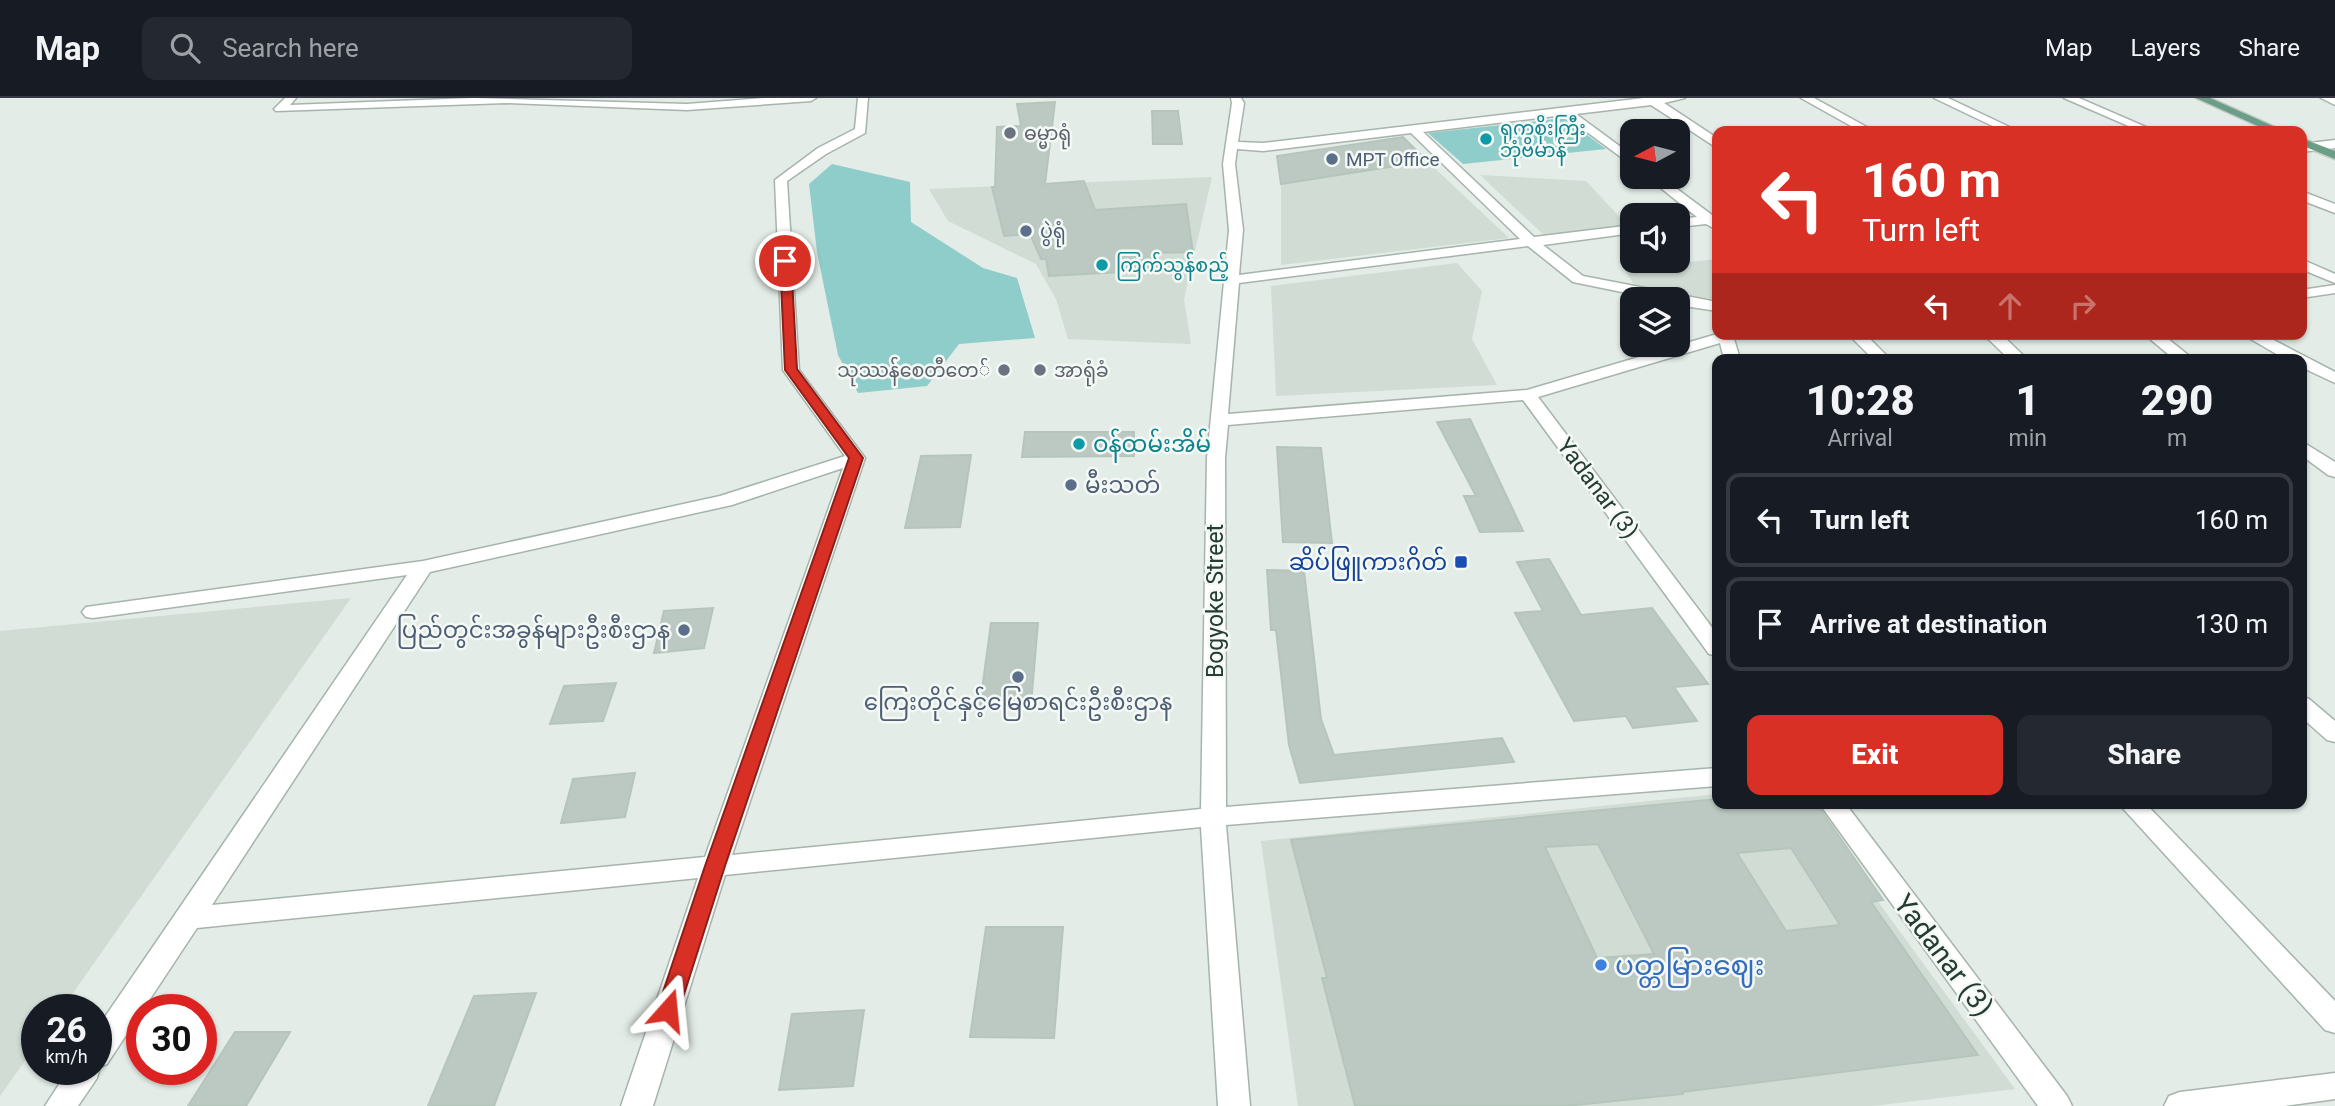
<!DOCTYPE html>
<meta charset="utf-8">
<style>
:root{--surface:#171b24;--page:#242831;--text:#f1f3f6;--muted:#9ea1a6;--line:#363941;--accent:#d93025}
body{margin:0;font-family:Roboto,"Noto Sans Myanmar",sans-serif;background:var(--page);color:var(--text);height:100vh;display:flex;flex-direction:column;font-size:26px;white-space:nowrap}
*{box-sizing:border-box;margin:0}
p{font-size:23px;color:var(--muted)}
.icon{flex:none;width:38px;height:38px;fill:none;stroke:currentColor;stroke-width:2;stroke-linecap:round;stroke-linejoin:round}
.map{position:relative;flex:1;overflow:hidden}
.drawer{position:absolute;left:1712px;top:256px;width:595px;height:455px;display:flex;flex-direction:column;background:var(--surface);border-radius:14px;box-shadow:0 2px 5px #0004}
.drawer>*{flex:none}
.hud{position:absolute;left:1712px;top:28px;width:595px;height:214px;border-radius:14px;box-shadow:0 2px 5px #0004;background:#d93025;color:#fff;overflow:hidden}
.needle{width:46px;rotate:263deg}
.fabs{position:absolute;left:1620px;top:21px;display:grid;gap:14px}
.fabs a{display:grid;place-items:center;width:70px;height:70px;border-radius:14px;background:var(--surface);box-shadow:0 2px 5px #0004;font-size:35px}
.speed{position:absolute;left:21px;top:896px;display:flex;gap:14px;font-size:35px;font-weight:700;text-align:center}
.speed>*{display:grid;place-content:center;width:91px;height:91px;border-radius:50%;background:var(--surface);box-shadow:0 2px 5px #0004;line-height:1}
.speed small{font-size:18px;font-weight:400}
.speed .limit{border:10px solid #d22;background:#fff;color:#111}
.pin{position:absolute;display:grid;place-items:center;width:60px;height:60px;color:#fff;margin:-30px;border:4px solid #fff;border-radius:50%;box-shadow:0 2px 7px #0007}
.me{position:absolute;width:77px;margin:-38px;rotate:18deg;stroke-linejoin:round;filter:drop-shadow(0 0 5px #0008)}
.turn{display:flex;align-items:center;gap:24px;height:147px;padding:0 35px;font-size:32px}
.turn .icon{width:91px;height:91px;stroke-width:2.5}
.turn b{display:block;font-size:49px;line-height:60px}
.lanes{display:flex;align-items:center;height:66px;padding:0 35px;background:#0003;justify-content:center;gap:35px;direction:ltr}
.lanes .off{opacity:.35}
.eta{display:flex;justify-content:space-evenly;align-items:center;height:119px;text-align:center}
.eta b{font-size:42px;font-weight:800;line-height:49px}
.primary-button{display:flex;gap:14px;margin-top:auto;padding:14px 35px}
.primary-button a{flex:1;height:80px;border-radius:14px;background:var(--accent);color:#fff;font-size:28px;font-weight:800;line-height:80px;text-align:center}
.primary-button a+a{background:var(--page);color:var(--text)}
ul{padding:0;list-style:none}
li{display:flex;align-items:center;gap:21px;height:94px;margin:0 14px 10px;padding:0 21px;border:4px solid var(--line);border-radius:14px}
li div{flex:1}
li b{display:block;font-size:26px}
li em{font-style:normal}
header{display:flex;align-items:center;gap:42px;box-sizing:border-box;height:98px;padding:0 35px;background:var(--surface);border-bottom:2px solid var(--line)}
header strong{font-size:33px}
nav{display:flex;gap:38px;margin-inline-start:auto;font-size:24px}
.search{width:490px;height:63px;background:var(--page);display:flex;align-items:center;gap:18px;box-sizing:border-box;padding:0 24px;border-radius:14px;color:var(--muted);font-size:26px}
.map>svg:first-child{display:block}
</style>
<header>
<strong>Map</strong>
<div class="search"><svg class="icon" aria-label="search" viewBox="0 0 24 24"><circle cx="10" cy="10" r="6"/><path d="M15 15l6 6"/></svg>Search here</div>
<nav><a>Map</a><a>Layers</a><a>Share</a></nav>
</header>
<div class="map">
<svg width="2335" height="1008" viewBox="0 0 2335 1008">
<rect width="100%" height="100%" fill="#e3ece6"/>
<g fill="#d1dcd5">
<path d="M1427,63L1509,140L1281,167V86Z"/>
<path d="M1480,77L1586,83L1627,127L1544,137Z"/>
<path d="M1212,79L1184,201L1191,246L1068,241L1056,201L1036,166L948,123L929,91Z"/>
<path d="M1717,161V202L1635,188L1624,171Z"/>
<path d="M1457,165L1482,193L1472,241L1497,287L1276,298L1271,188Z"/>
<path d="M351,500L61,912H37V946L0,998V533Z"/>
<path d="M1717,696V705H1806L2015,991L1873,1008H1298L1261,743Z"/>
</g>
<g fill="#8fcdca">
<path d="M1564,20L1606,51L1463,66L1428,35Z"/>
<path d="M832,66L910,84L911,124L983,170L1017,180L1035,240L959,246L927,288L858,295L838,257L817,154L809,86Z"/>
</g>
<g fill="#bcc9c2" stroke="#b6c5bc" stroke-width="2" fill-rule="evenodd">
<path d="M1055,4L1045,86L1084,83L1095,112L1186,106L1193,154L1153,155L1158,172L1049,178L1046,161H1041L1030,136L1004,138L992,89H995L997,29L1021,28L1017,6Z"/>
<path d="M1152,13H1178L1182,46H1153Z"/>
<path d="M1403,39L1427,63L1281,86L1277,58Z"/>
<path d="M1470,321L1523,433L1480,434L1464,398H1476L1437,324Z"/>
<path d="M1025,334H1134V358L1022,359Z"/>
<path d="M1277,349L1321,350L1332,445L1283,444Z"/>
<path d="M971,357L960,429L905,430L921,358Z"/>
<path d="M1549,461L1581,517L1652,510L1708,586L1674,589L1697,623L1633,630L1626,618L1574,623L1515,515L1543,513L1517,464Z"/>
<path d="M1267,472L1304,473L1321,621L1334,657L1502,640L1514,664L1300,685L1289,647L1276,532H1271Z"/>
<path d="M713,510L704,550L654,555L664,513Z"/>
<path d="M991,525H1038L1031,606L980,607Z"/>
<path d="M616,585L603,623L550,626L564,588Z"/>
<path d="M635,675L625,719L561,725L573,681Z"/>
<path d="M1717,701V705H1816L1883,802L1871,804L1978,957L1682,994L1683,996L1566,1008H1355L1322,880H1327L1291,742ZM1598,746L1654,856L1597,860L1545,749ZM1791,750L1840,827L1786,833L1737,755Z"/>
<path d="M986,829H1063L1054,940L970,939Z"/>
<path d="M536,895L494,1008H428L474,898Z"/>
<path d="M864,912L853,988L779,992L792,916Z"/>
<path d="M235,934H290L246,1008H188Z"/>
</g>
<g fill="none" stroke-linecap="round" stroke-linejoin="round">
<g stroke="#a6b4ac" stroke-width="3">
<g id="street">
<path d="M285,0H296L290,7L473,0L687,6L765,0H816L811,3L687,12L506,5L276,13L274,11Z"/>
<path d="M858,0H868L865,35L826,56L787,83L799,272L865,360L732,757L1201,711L1207,360L1229,132L1223,66L1232,5L1231,0H1241L1244,5L1238,44L1263,45L1644,0H1685L1664,5L1717,40V50L1651,7L1576,16L1633,58V68L1564,17L1423,34L1534,139L1633,127V135L1543,147L1583,178L1717,204V213L1678,207V201H1656L1573,184L1528,148L1239,185L1228,316L1527,292L1717,236H1743L1734,241L1740,261H1724L1720,245L1538,299L1717,536V558L1709,556L1523,302L1228,327L1225,360L1226,709L1717,670V688L1226,727L1250,1008H1218L1201,729L725,777L653,1008H621L698,780L197,830L107,966L100,969L97,980L78,1008H45L69,971H96V932L407,477L93,520L86,519L82,514L86,509L423,463L720,398L845,358L783,272L775,82L818,50L855,31ZM1411,35L1520,141L1239,177L1243,132L1235,66L1237,51L1263,53ZM843,370L705,759L212,807L430,474L732,407Z"/>
<path d="M1801,0H1814L1874,33H1860Z"/>
<path d="M1934,0H1948L2018,33H2003Z"/>
<path d="M2064,0H2079L2155,33H2140Z"/>
<path d="M2321,0H2335V7Z"/>
<path d="M2335,42V50L2301,54V46Z"/>
<path d="M1647,79H1661L1712,117H1717V132L1706,126L1678,129V121L1697,119Z"/>
<path d="M2301,93L2335,106V115L2301,102Z"/>
<path d="M2301,161L2335,176V185L2301,171Z"/>
<path d="M2335,187V195L2301,200V192Z"/>
<path d="M1848,236H1865L1890,261H1873Z"/>
<path d="M1983,236H2001L2027,261H2009Z"/>
<path d="M2144,236H2162L2193,261H2174Z"/>
<path d="M2242,236H2262L2335,274V285L2301,269V261H2285Z"/>
<path d="M2301,343L2335,364V379L2328,377L2301,357Z"/>
<path d="M2301,598L2309,601L2335,623V644L2327,642L2301,619Z"/>
<path d="M1819,705H1845L2067,998L2072,1008H2038Z"/>
<path d="M2118,705H2145L2335,903V935L2325,932Z"/>
<path d="M2335,975V1001L2285,1008H2164L2169,998L2180,994Z"/>
</g>
</g>
<g stroke="#c2c8c5" stroke-width="3">
<g id="primary">
<path d="M2196,0H2210L2284,33H2269Z"/>
<path d="M2301,40L2335,53V61L2301,47Z"/>
</g>
</g>
<use href="#street" fill="#fff" fill-rule="evenodd"/>
<use href="#primary" fill="#6b9e87" fill-rule="evenodd"/>
</g>
<path fill="#d93025" stroke="#8d1f18" stroke-width="2" d="M785,160L791,163L797,271L863,360L725,768L679,912L676,919L668,921L660,919L657,912L705,768L849,360L785,272L780,163Z"/>
<g fill="#6b7280" stroke="#f4f9f5" stroke-width="2.5">
<circle cx="1010" cy="35" r="7"/>
<circle cx="1004" cy="272" r="7"/>
<circle cx="1040" cy="272" r="7"/>
</g>
<g fill="#0f9aa8" stroke="#f4f9f5" stroke-width="2.5">
<circle cx="1486" cy="41" r="7"/>
<circle cx="1102" cy="167" r="7"/>
<circle cx="1079" cy="346" r="7"/>
</g>
<g fill="#5c6f8a" stroke="#f4f9f5" stroke-width="2.5">
<circle cx="1332" cy="61" r="7"/>
<circle cx="1026" cy="133" r="7"/>
<circle cx="1071" cy="387" r="7"/>
<circle cx="684" cy="532" r="7"/>
<circle cx="1018" cy="579" r="7"/>
</g>
<rect fill="#1a4fb4" stroke="#f4f9f5" stroke-width="2.5" x="1454" y="457" width="14" height="14" rx="3.5"/>
<circle fill="#3f7fe0" stroke="#f4f9f5" stroke-width="2.5" cx="1601" cy="867" r="7"/>
<g text-anchor="middle" stroke-width="5" stroke-linejoin="round" paint-order="stroke">
<g font-size="19" fill="#0d838f" stroke="#f4f9f5" text-anchor="start">
<text x="1500" y="37">ရုက္ခစိုးကြီး<tspan x="1500" dy="22">ဘုံဗိမာန်</tspan></text>
<text x="1116" y="174">ကြက်သွန်စည့်</text>
</g>
<g font-size="19" fill="#5b616d" stroke="#f4f9f5" text-anchor="start">
<text x="1024" y="42">ဓမ္မာရုံ</text>
<text x="990" y="279" text-anchor="end">သုဿန်စေတီတေ်</text>
<text x="1054" y="279">အာရုံခံ</text>
</g>
<g font-size="19" fill="#4e5e75" stroke="#f4f9f5" text-anchor="start">
<text x="1346" y="68">MPT Office</text>
<text x="1040" y="140">ပွဲရုံ</text>
</g>
<g font-size="23" fill="#0d838f" stroke="#f4f9f5" text-anchor="start">
<text x="1093" y="354">ဝန်ထမ်းအိမ်</text>
</g>
<g font-size="23" fill="#4e5e75" stroke="#f4f9f5" text-anchor="start">
<text x="1085" y="395">မီးသတ်</text>
<text x="670" y="540" text-anchor="end">ပြည်တွင်းအခွန်များဦးစီးဌာန</text>
<text x="1018" y="612" text-anchor="middle">ကြေးတိုင်နှင့်မြေစာရင်းဦးစီးဌာန</text>
</g>
<g font-size="23" fill="#243c31" stroke="#f4f9f5">
<text transform="translate(1598 390) rotate(53)" y="8">Yadanar (3)</text>
<text transform="translate(1215 503) rotate(-90)" y="8">Bogyoke Street</text>
</g>
<g font-size="23" fill="#164399" stroke="#f4f9f5" text-anchor="end">
<text x="1447" y="472">ဆိပ်ဖြူကားဂိတ်</text>
</g>
<g font-size="28" fill="#243c31" stroke="#f4f9f5">
<text transform="translate(1944 857) rotate(53)" y="10">Yadanar (3)</text>
</g>
<g font-size="28" fill="#366cbe" stroke="#f4f9f5" text-anchor="start">
<text x="1615" y="877">ပတ္တမြားဈေး</text>
</g>
</g>
</svg>
<div class="fabs">
<a><svg class="needle" viewBox="-14 -14 28 28"><path d="M0-13l5 13h-10z" fill="#e53935"/><path d="M0 13l5-13h-10z" fill="#9ea1a6"/></svg></a>
<a><svg class="icon" aria-label="sound" viewBox="0 0 24 24"><path d="M4 9h4l5-4v14l-5-4H4zM17 9q2 3 0 6"/></svg></a>
<a><svg class="icon" aria-label="layers" viewBox="0 0 24 24"><path d="M12 4l9 5-9 5-9-5zM3 14l9 5 9-5"/></svg></a>
</div>
<div class="speed"><div>26<small>km/h</small></div><div class="limit">30</div></div>
<div class="pin" style="left:785px;top:163px;background:#d93025"><svg class="icon" aria-label="arrive" viewBox="0 0 24 24"><path d="M6 21V4h12l-3 4 3 4H6"/></svg></div>
<svg class="me" style="left:668px;top:912px" viewBox="-20 -20 40 40"><path d="M0-17L14 15 0 8-14 15z" fill="#d93025" stroke="#fff" stroke-width="4"/></svg>
<div class="hud">
<div class="turn"><svg class="icon" aria-label="left" viewBox="0 0 24 24"><path d="M17 20v-9H6M10 6l-5 5 5 5"/></svg><div><b>160 m</b>Turn left</div></div>
<div class="lanes"><svg class="icon" aria-label="left" viewBox="0 0 24 24"><path d="M17 20v-9H6M10 6l-5 5 5 5"/></svg><svg class="icon off" aria-label="ahead" viewBox="0 0 24 24"><path d="M12 20V5M6 11l6-6 6 6"/></svg><svg class="icon off" aria-label="right" viewBox="0 0 24 24"><path d="M7 20v-9h11M14 6l5 5-5 5"/></svg></div>
</div>
<section class="drawer">
<div class="eta">
<div><b>10:28</b><p>Arrival</p></div>
<div><b>1</b><p>min</p></div>
<div><b>290</b><p>m</p></div>
</div>
<ul>
<li><svg class="icon" aria-label="left" viewBox="0 0 24 24"><path d="M17 20v-9H6M10 6l-5 5 5 5"/></svg><div><b>Turn left</b></div><em>160 m</em></li>
<li><svg class="icon" aria-label="arrive" viewBox="0 0 24 24"><path d="M6 21V4h12l-3 4 3 4H6"/></svg><div><b>Arrive at destination</b></div><em>130 m</em></li>
</ul>
<div class="primary-button"><a>Exit</a><a>Share</a></div>
</section>
</div>
